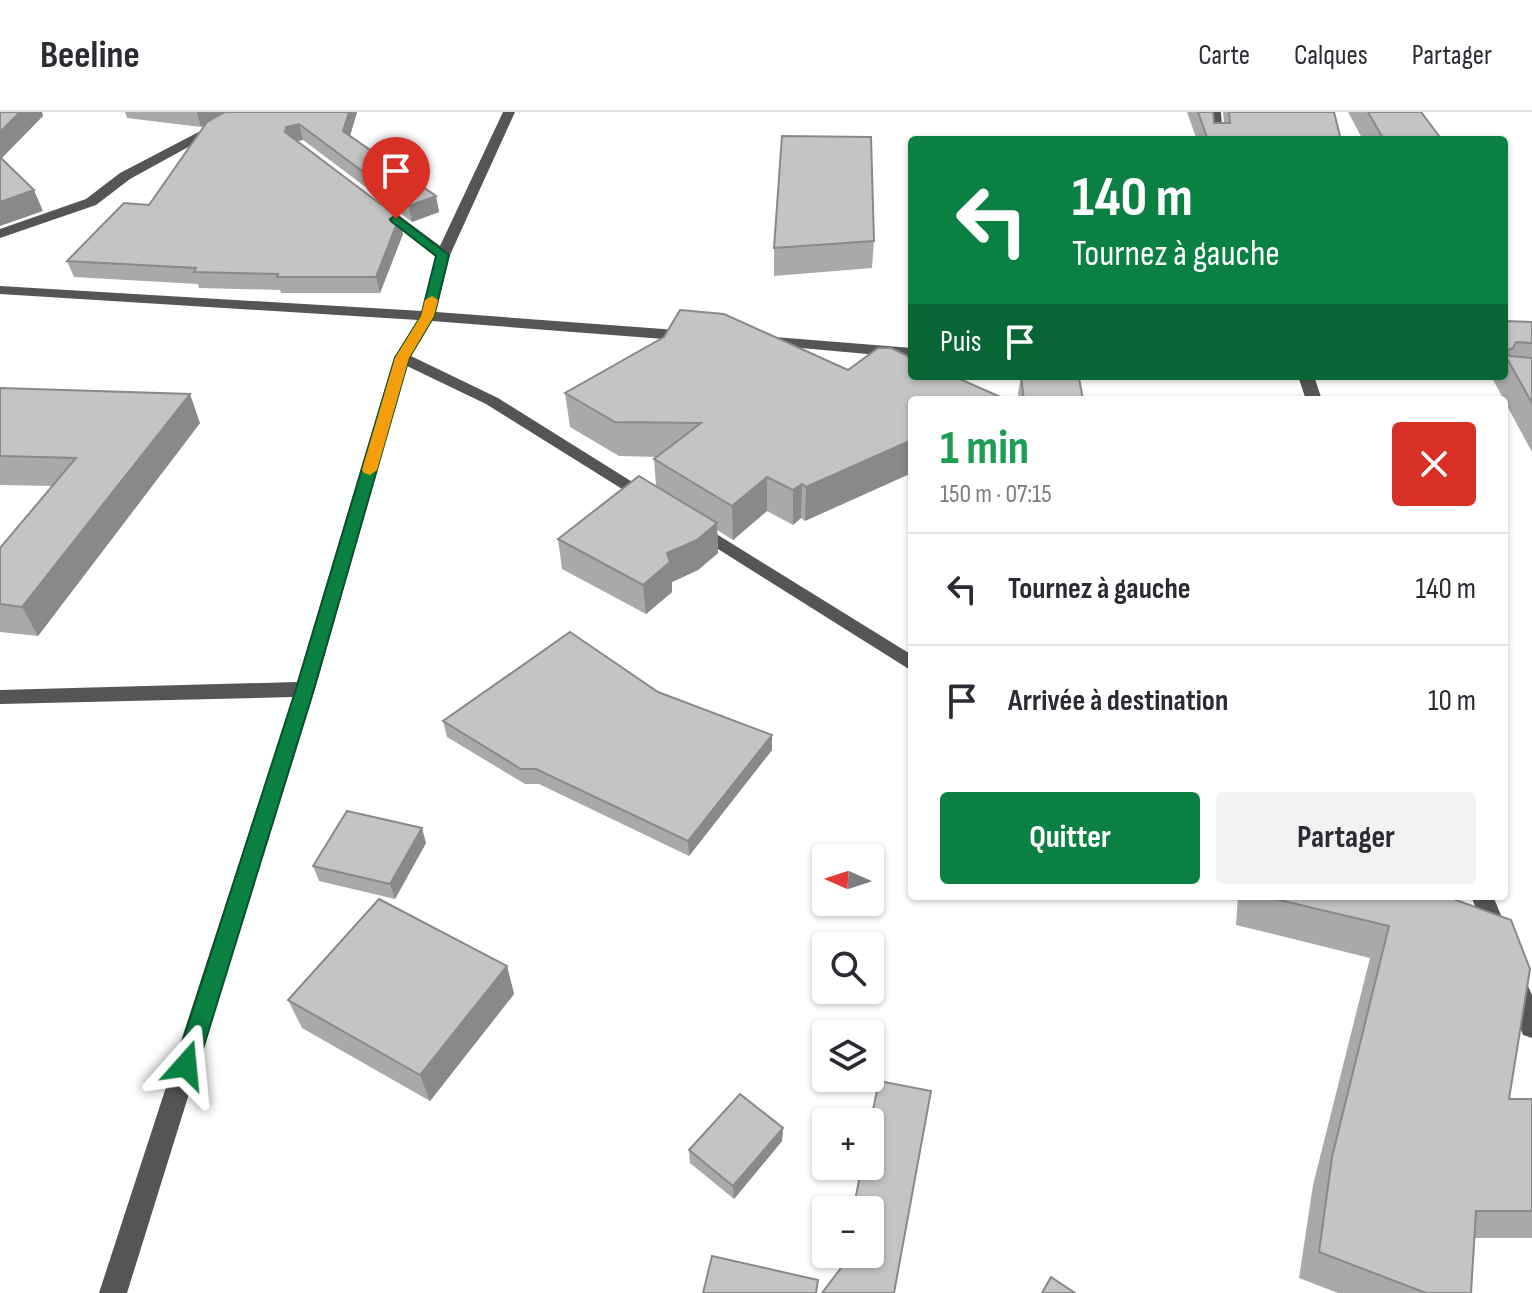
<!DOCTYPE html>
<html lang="fr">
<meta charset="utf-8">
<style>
:root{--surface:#fff;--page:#f2f2f3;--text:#2b2b33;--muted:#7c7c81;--line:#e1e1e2;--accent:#0b8043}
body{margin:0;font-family:"Sofia Sans Condensed",sans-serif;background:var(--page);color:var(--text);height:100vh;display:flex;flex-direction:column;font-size:30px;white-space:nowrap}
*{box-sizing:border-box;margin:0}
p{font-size:26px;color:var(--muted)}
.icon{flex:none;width:44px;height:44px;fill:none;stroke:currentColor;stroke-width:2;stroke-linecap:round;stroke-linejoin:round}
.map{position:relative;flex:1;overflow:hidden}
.drawer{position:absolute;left:908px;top:284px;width:600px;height:504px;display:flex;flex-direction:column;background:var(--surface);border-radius:8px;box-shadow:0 2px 6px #0004}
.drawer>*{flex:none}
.guide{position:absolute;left:908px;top:24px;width:600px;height:244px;border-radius:8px;box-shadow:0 2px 6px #0004;background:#0b8043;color:#fff;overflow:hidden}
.needle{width:52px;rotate:273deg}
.tools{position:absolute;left:812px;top:732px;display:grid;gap:16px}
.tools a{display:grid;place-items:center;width:72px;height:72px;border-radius:8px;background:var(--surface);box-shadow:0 2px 6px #0004;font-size:40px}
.pin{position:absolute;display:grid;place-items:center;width:68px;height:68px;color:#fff;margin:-82px -34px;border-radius:50% 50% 50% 0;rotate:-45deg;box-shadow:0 0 8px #0007}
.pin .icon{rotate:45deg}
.me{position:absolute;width:88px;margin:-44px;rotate:18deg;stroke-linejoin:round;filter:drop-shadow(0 0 6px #0008)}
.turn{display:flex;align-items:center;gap:28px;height:168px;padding:0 32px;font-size:36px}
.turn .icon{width:104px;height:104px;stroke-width:2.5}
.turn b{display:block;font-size:56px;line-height:68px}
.then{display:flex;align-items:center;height:76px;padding:0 32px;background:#0003;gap:16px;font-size:30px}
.round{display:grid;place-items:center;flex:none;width:84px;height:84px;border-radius:8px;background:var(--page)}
.summary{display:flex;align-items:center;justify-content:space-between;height:136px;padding:0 32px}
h1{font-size:48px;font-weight:700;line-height:60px;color:#1e9e55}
.action{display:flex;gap:16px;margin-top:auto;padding:16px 32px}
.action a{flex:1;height:92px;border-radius:8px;background:var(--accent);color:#fff;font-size:32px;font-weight:700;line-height:92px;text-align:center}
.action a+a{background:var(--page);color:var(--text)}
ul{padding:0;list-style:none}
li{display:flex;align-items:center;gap:24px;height:112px;padding:0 32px;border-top:2px solid var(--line)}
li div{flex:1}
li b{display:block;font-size:30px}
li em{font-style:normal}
header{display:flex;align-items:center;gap:48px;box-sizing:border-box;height:112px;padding:0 40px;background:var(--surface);border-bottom:2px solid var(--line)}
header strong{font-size:38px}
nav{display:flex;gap:44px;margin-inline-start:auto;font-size:28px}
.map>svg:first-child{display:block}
</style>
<header>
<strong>Beeline</strong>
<nav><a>Carte</a><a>Calques</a><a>Partager</a></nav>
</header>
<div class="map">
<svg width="1532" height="1181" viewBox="0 0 1532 1181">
<rect width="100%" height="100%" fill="#fff"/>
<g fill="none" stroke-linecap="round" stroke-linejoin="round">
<g fill="#555" fill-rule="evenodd">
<path d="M237,0H252L130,67L96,93L0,126V117L86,87L120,61Z"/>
<path d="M503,0H515L450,143L436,200L690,219L698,224L690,229L432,209L411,244L498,286L658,386L655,390H643L486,292L407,254L315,577L127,1181H99L293,585L0,592V578L297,570L394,246L418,208L0,182V174L422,199L436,144L373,96L385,93L440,134Z"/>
<path d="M1209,0H1221L1223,28H1211Z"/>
<path d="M762,224L912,236V246L757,232L754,229Z"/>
<path d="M1298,264H1314L1322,288H1306Z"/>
<path d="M697,410L912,543V559L691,420L688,416L691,412Z"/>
<path d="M1471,784H1493L1510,825L1506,832L1498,835L1490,832Z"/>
<path d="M1515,860L1523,863L1532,883V926L1523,923L1503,870L1507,863Z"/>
</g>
</g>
<g fill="#a9a9a9">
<path d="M125,0H357L350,24L436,84L439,100L412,110L303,28L297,29L399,106L403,122L380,181H281L280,178L199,176L198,172L74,165L67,149L149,93L205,13L201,15L127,6Z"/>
<path d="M1187,0H1213L1214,11H1224L1223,0H1334L1341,28H1197Z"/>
<path d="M1348,0H1421L1442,28H1363Z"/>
<path d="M874,129L872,156L774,164V136Z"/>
<path d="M1504,209L1532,210V340L1491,264H1504Z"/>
<path d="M848,258L1005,288H912L805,409L801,406L793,413L767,399L733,428L717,418L718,441L698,458L672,470V480L646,502L562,457L558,427L656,374L654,347L658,345L619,344L570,315L565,281Z"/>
<path d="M1021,265L1083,288H1019L1018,281Z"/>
<path d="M0,276L200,311L38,524L0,520V436L52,374L0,373Z"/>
<path d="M443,609L772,638L689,744L539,672H525L447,625Z"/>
<path d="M426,731L395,787L319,769L313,754Z"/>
<path d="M1238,784H1445L1509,987H1532V1126H1475L1471,1181H1338L1299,1166L1313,1073L1370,846L1236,813Z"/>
<path d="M507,854L514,882L430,989L302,916L288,888Z"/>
<path d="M783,1016L782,1029L734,1087L690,1051L689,1038Z"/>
</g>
<g fill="#898989">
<path d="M20,0H42L43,4L0,48V20Z"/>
<path d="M197,0H231L201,15Z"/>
<path d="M349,0H357L347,34L343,19Z"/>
<path d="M299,12L303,28L290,30L285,20L286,15Z"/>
<path d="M34,78L43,99L0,114V90Z"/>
<path d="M436,84L439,100L412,110L409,94Z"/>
<path d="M399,106L403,122L380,181L376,165Z"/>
<path d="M190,282L200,311L38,524L22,495Z"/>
<path d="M912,328V361L805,409L806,375Z"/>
<path d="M767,365V399L733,428L732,394Z"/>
<path d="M802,372L801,406L793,413V378Z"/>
<path d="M717,411L718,441L698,458L672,470V480L646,502L643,473L667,441Z"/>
<path d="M772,623V638L689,744L688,729Z"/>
<path d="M422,716L426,731L395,787L390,772Z"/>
<path d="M507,854L514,882L430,989L420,963Z"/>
<path d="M783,1016L782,1029L734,1087L733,1074Z"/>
</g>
<g fill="#c4c4c4" stroke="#898989" stroke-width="2">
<path d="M0,0H20L0,20Z"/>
<path d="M225,0H349L343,19L436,84L409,94L299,12L286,15L285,20L399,106L376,165H277L278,162L194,160L196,156L67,149L124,91L149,93L207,10Z"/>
<path d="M1198,0H1213L1214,11H1230L1229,0H1334L1341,28H1208Z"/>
<path d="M1368,0H1421L1442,28H1384Z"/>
<path d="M782,24L871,25L874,129L774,136Z"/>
<path d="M0,45L34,78L0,90Z"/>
<path d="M680,198L724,202L848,258L878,236H891L912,246V264H953L1005,287L912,288V328L806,375L802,372L793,378L767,365L732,394L654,347L701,311L615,310L565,281L664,225Z"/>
<path d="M1504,209L1532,210V231L1516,230L1513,236L1506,239L1510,244L1532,246V291L1504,241Z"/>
<path d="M1021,265L1079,266L1083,288H1024Z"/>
<path d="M0,276L190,282L22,495L0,492V436L76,346L0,344Z"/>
<path d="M639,364L717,411L697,428L667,441L670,450L643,473L558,427Z"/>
<path d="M570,520L658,580L772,623L688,729L536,657H521L443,609Z"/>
<path d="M347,699L422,716L390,772L313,754Z"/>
<path d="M1263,784H1445L1511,808L1530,857L1509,987H1532V1099H1476L1471,1181H1426L1319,1140L1332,1045L1389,814Z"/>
<path d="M379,787L507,854L420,963L288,888Z"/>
<path d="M879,969L931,979L894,1181H822L841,1156L844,1142H870V1098H853L862,1054H870V1012Z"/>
<path d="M740,982L783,1016L733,1074L689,1038Z"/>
<path d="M712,1144L818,1168L816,1181H703Z"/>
<path d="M1051,1165L1075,1181H1042Z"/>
</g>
<path fill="#0b8043" stroke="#07532c" stroke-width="2" d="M396,103L449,143L434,204L409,246L314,577L198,953L194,961L186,964L178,961L175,953L296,577L395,246L421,204L436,144L391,109L390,107Z"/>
<path fill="#f59e0b" d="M432,184L438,188L434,204L409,246L377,358L370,363L364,361L362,358L395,246L421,204L425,188Z"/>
</svg>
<div class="tools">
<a><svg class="needle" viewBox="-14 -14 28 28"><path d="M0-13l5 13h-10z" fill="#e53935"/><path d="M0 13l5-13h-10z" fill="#7c7c81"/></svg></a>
<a><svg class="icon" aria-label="search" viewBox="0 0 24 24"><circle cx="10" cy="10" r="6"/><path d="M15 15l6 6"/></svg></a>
<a><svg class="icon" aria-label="layers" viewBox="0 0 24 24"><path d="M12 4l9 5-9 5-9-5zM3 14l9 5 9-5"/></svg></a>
<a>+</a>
<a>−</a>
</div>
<div class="pin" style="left:396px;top:107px;background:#d93025"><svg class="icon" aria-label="arrive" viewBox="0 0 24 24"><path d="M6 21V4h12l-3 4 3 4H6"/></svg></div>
<svg class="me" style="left:186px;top:953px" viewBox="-20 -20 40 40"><path d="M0-17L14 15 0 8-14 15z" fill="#0b8043" stroke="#fff" stroke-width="4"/></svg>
<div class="guide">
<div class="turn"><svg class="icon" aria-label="left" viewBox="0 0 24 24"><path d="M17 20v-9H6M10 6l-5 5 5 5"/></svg><div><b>140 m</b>Tournez à gauche</div></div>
<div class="then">Puis<svg class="icon" aria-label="arrive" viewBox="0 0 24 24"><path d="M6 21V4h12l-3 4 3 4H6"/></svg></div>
</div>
<section class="drawer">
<div class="summary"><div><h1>1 min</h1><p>150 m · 07:15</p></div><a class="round" style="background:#d93025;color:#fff"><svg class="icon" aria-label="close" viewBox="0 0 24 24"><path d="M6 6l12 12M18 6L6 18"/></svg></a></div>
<ul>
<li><svg class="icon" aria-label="left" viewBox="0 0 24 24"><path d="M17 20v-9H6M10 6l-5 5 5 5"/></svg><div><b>Tournez à gauche</b></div><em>140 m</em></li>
<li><svg class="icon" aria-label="arrive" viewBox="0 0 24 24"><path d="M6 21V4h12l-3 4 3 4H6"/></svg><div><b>Arrivée à destination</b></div><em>10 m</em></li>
</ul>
<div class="action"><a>Quitter</a><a>Partager</a></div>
</section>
</div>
